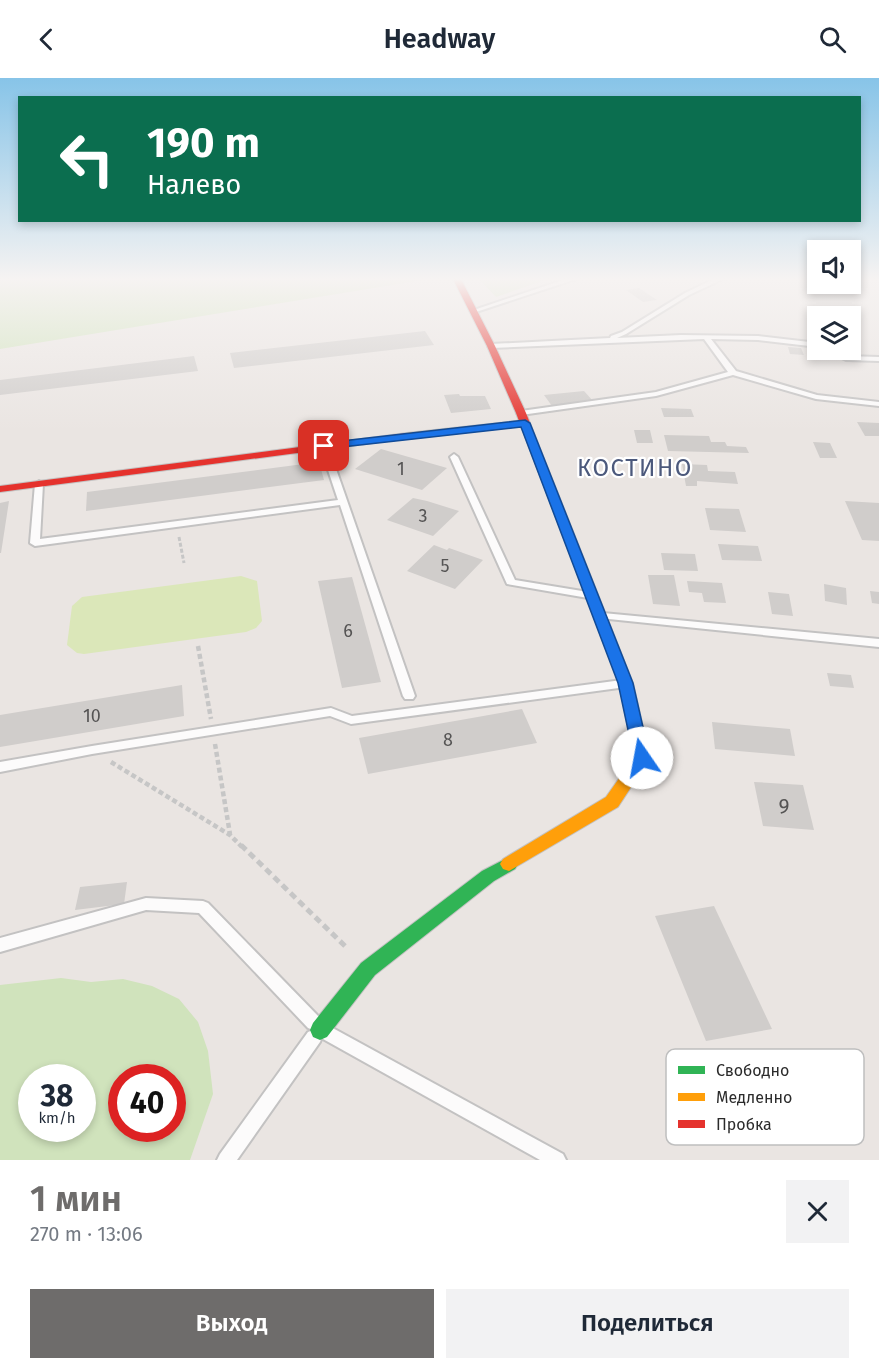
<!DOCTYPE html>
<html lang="ru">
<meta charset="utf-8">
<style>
:root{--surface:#fff;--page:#f2f2f3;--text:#1f2937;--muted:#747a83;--accent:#6e6c6b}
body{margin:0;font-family:"Fira Sans",sans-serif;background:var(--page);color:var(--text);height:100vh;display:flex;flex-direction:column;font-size:22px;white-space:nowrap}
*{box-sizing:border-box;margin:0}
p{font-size:20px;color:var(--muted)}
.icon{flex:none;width:33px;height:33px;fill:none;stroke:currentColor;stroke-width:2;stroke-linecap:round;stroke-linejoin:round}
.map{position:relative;height:1082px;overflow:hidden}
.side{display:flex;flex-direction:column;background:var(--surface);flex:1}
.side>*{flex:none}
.banner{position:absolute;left:18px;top:18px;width:843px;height:126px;border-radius:0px;box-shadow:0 3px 9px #0003;background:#0b6e4f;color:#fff;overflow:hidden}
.tools{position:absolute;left:807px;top:162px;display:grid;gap:12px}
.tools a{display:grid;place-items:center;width:54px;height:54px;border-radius:0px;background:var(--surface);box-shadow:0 3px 9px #0003;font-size:30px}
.speed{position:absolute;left:18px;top:986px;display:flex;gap:12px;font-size:30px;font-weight:700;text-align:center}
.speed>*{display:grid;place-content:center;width:78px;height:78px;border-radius:50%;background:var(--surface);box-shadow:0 3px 9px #0003;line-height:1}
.speed small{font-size:15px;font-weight:400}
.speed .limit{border:9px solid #d22;background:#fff;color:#111}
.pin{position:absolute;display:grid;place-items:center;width:51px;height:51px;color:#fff;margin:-26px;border-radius:12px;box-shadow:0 3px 9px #0006}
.me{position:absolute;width:66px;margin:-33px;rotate:348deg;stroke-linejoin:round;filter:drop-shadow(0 0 4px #0008)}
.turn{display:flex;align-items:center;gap:21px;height:126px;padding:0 30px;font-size:27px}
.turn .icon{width:78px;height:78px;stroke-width:2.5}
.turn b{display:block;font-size:42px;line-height:51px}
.round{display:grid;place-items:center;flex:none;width:63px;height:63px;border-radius:0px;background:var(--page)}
.summary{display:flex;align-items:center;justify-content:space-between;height:102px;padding:0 30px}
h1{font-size:36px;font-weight:600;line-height:45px;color:var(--accent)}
.primary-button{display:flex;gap:12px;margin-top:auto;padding:12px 30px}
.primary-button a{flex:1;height:69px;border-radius:0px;background:var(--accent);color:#fff;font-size:24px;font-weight:600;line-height:69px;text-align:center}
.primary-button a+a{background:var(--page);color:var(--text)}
header{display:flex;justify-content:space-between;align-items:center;height:78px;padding:0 30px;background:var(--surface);font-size:27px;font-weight:600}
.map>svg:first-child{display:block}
</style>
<header><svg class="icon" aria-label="back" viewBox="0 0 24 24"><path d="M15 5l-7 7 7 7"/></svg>Headway<svg class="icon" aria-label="search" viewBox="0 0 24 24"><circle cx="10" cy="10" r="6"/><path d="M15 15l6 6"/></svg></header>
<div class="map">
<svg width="879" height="1082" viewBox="0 0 879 1082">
<rect width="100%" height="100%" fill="#eae5e2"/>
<g fill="#d0e3bc" fill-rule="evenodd">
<path d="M0,201H429L0,271Z"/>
<path d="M479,201H548L496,219Z"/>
<path d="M61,900L91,904L123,901L152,908L179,921L198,944L208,973L213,1016L190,1082H0V907ZM32,999H82V1050H32ZM122,999H172V1050H122Z"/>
</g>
<path fill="#dbe7b9" d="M241,498L257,503L262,543L256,550L246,554L84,576L77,575L67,567L72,528L82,519Z"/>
<g fill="#d0cdcb">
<path d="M639,210L657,222L643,224L626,212Z"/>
<path d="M425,253L434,267L234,290L230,275Z"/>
<path d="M788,269L801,270L804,277L790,276Z"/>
<path d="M194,278L198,293L0,317V302Z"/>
<path d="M584,313L593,323L552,328L544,317Z"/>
<path d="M459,316L460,318H485L491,331L451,335L444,317Z"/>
<path d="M661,330L691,331L694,339H664Z"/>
<path d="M857,344L879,345V358H865Z"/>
<path d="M634,352H650L653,365H637Z"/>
<path d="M664,357L709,358L711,364H725L727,368L746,369L749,375L668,373Z"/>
<path d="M813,364L830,365L837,380H820Z"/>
<path d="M381,371L447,390L422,412L355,391Z"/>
<path d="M319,384L324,402L86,433L87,414Z"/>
<path d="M682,386L707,387L708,393L735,394L738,406L697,403V408H686Z"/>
<path d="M413,420L427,423L459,433L433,458L387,442Z"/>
<path d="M9,423L1,475H0V425Z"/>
<path d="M845,423L879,425V463L862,462Z"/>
<path d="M705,430L739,431L746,454L710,452Z"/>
<path d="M718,466L758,468L762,483L722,482Z"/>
<path d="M434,467L447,472L449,470L483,482L455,511L407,493Z"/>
<path d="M661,475L695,476L698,493L664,492Z"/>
<path d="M648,497H674L680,528L653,526Z"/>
<path d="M352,499L381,604L342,610L318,503Z"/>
<path d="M687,503L722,505L726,525L704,524L702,515L689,514Z"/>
<path d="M824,506L846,510L847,527L825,523Z"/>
<path d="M870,513L879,514V526L872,525Z"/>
<path d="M768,514L789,516L793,538L772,536Z"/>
<path d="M827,595L851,597L854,610L830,608Z"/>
<path d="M182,607L184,638L0,669V637Z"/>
<path d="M522,631L537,665L368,696L359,660Z"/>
<path d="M712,644L790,651L795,678L715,671Z"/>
<path d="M754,704L803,707L814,752L763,748Z"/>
<path d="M127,804L124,826L75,832L80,809Z"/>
<path d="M714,828L772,951L706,963L655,838Z"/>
</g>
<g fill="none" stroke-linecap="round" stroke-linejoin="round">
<g stroke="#c3c2c2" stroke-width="4">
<g id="lane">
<path d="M566,201H576L476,234L471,233Z"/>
<path d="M714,201H723L689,217L626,256L617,260L681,257L758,258L818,265V269L758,262L711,261L736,293L817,317L879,324V328L816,321L733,297L656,318L521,337L517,335L521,333L656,314L728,294L704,261L491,270L488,268L491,266L610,260L611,258L622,254L685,215Z"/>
<path d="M825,272H833L847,278L879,279V283L846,282Z"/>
<path d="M321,366H324L328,368L415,618L413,621H405L403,618L340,427L35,468L30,465L35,406L39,403L43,406L40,461L338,422L320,368Z"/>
<path d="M454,376L458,379L515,502L588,514L592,515L593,517L592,519L588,520L507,506L450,379Z"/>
<path d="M603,535L879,561V569L599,540L598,538Z"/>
<path d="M622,602L626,603L628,606L626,609L351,646L330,638L92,676L0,694V684L92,668L331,630L352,638Z"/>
<path d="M146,820L203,823L208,825L320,940L322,945L320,950L315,952L320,954L322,959L320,964L237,1082H217L220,1076L308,954L313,952L308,950L199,835L146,832L0,874V860Z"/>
<path d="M329,948L563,1076L566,1082H540L323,961L321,956L323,951Z"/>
</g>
</g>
<g stroke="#c3c2c2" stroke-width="2">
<path id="fast" d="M509,779L515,781L518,786L515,791L494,803L375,897L327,959L320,962L313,959L310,952L313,945L361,885L482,793Z"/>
</g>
<g stroke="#c3c2c2" stroke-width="2">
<g id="slow">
<path d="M525,342L530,345L529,347L407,361L402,358L407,355Z"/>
<path d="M578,477L584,481L633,605L650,680L618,729L509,793L503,791L500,786L503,781L606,719L634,679L619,605L572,481Z"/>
</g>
</g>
<g stroke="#c3c2c2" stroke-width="2">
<g id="jam">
<path d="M453,201H461L495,268L526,335L584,481L582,484H574L572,481L516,335L487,268Z"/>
<path d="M407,355L411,356V360L0,414V408Z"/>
</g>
</g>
<path stroke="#c6c6c6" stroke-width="3" stroke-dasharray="4 2" stroke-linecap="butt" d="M179,459L184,485"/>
<g stroke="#c6c6c6" stroke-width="4.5" stroke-dasharray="5 3" stroke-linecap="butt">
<path d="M198,568L211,641"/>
<path d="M215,666L230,756"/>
<path d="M111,684L230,757L242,769"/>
</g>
<path stroke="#c6c6c6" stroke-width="5" stroke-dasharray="7 4.5" stroke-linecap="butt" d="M241,767L346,869"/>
<use href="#lane" fill="#fcfbfb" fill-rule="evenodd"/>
<use href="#fast" fill="#30b455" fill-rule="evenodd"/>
<use href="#slow" fill="#ff9f0a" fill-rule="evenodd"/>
<use href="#jam" fill="#e5322d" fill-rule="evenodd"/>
</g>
<linearGradient id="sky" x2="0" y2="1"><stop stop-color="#87c4e8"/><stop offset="0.57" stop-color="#f6f3f2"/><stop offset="1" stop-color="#f6f3f2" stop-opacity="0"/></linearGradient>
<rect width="879" height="353" fill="url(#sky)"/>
<path fill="#1a73e8" stroke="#114b97" stroke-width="1.5" d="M525,342L530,345L633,605L650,680L647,684H636L634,680L618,605L521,349L324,371L319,368L324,365Z"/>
<g text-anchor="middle" stroke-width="4.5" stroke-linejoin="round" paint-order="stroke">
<g font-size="18" fill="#555454">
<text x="401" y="397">1</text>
<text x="423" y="444">3</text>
<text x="445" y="494">5</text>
<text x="348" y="559">6</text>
<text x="92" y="644">10</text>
<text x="448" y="668">8</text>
</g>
<g font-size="21" fill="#555454">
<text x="784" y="735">9</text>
</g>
<g font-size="24" letter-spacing="1.5" fill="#4c597c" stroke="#fff">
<text x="635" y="398">КОСТИНО</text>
</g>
</g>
<rect x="666" y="971" width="198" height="96" rx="9" fill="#fff" stroke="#bfbfbf" stroke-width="1.5"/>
<rect x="678" y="988" width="27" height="8" fill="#30b455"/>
<rect x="678" y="1015" width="27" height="8" fill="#ff9f0a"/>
<rect x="678" y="1042" width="27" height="8" fill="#e5322d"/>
<g font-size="16" fill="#2b2b2b">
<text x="716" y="998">Свободно</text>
<text x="716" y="1025">Медленно</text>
<text x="716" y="1052">Пробка</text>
</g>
</svg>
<div class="tools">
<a><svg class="icon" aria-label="sound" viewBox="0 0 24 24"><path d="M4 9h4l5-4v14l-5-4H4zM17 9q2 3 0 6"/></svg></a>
<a><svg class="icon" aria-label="layers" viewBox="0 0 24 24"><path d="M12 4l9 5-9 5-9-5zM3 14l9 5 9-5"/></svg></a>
</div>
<div class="speed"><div>38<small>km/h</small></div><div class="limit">40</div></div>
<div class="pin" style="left:324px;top:368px;background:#d93025"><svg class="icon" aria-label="arrive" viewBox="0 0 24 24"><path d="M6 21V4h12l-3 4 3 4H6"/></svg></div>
<svg class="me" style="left:642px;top:680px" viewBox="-20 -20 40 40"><circle r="19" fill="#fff"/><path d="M0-13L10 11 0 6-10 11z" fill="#1a73e8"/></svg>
<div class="banner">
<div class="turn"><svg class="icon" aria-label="left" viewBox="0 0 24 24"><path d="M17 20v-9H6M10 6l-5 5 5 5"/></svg><div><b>190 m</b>Налево</div></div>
</div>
</div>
<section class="side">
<div class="summary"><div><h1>1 мин</h1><p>270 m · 13:06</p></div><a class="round"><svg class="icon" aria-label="close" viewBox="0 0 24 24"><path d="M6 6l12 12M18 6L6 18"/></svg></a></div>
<div class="primary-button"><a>Выход</a><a>Поделиться</a></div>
</section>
